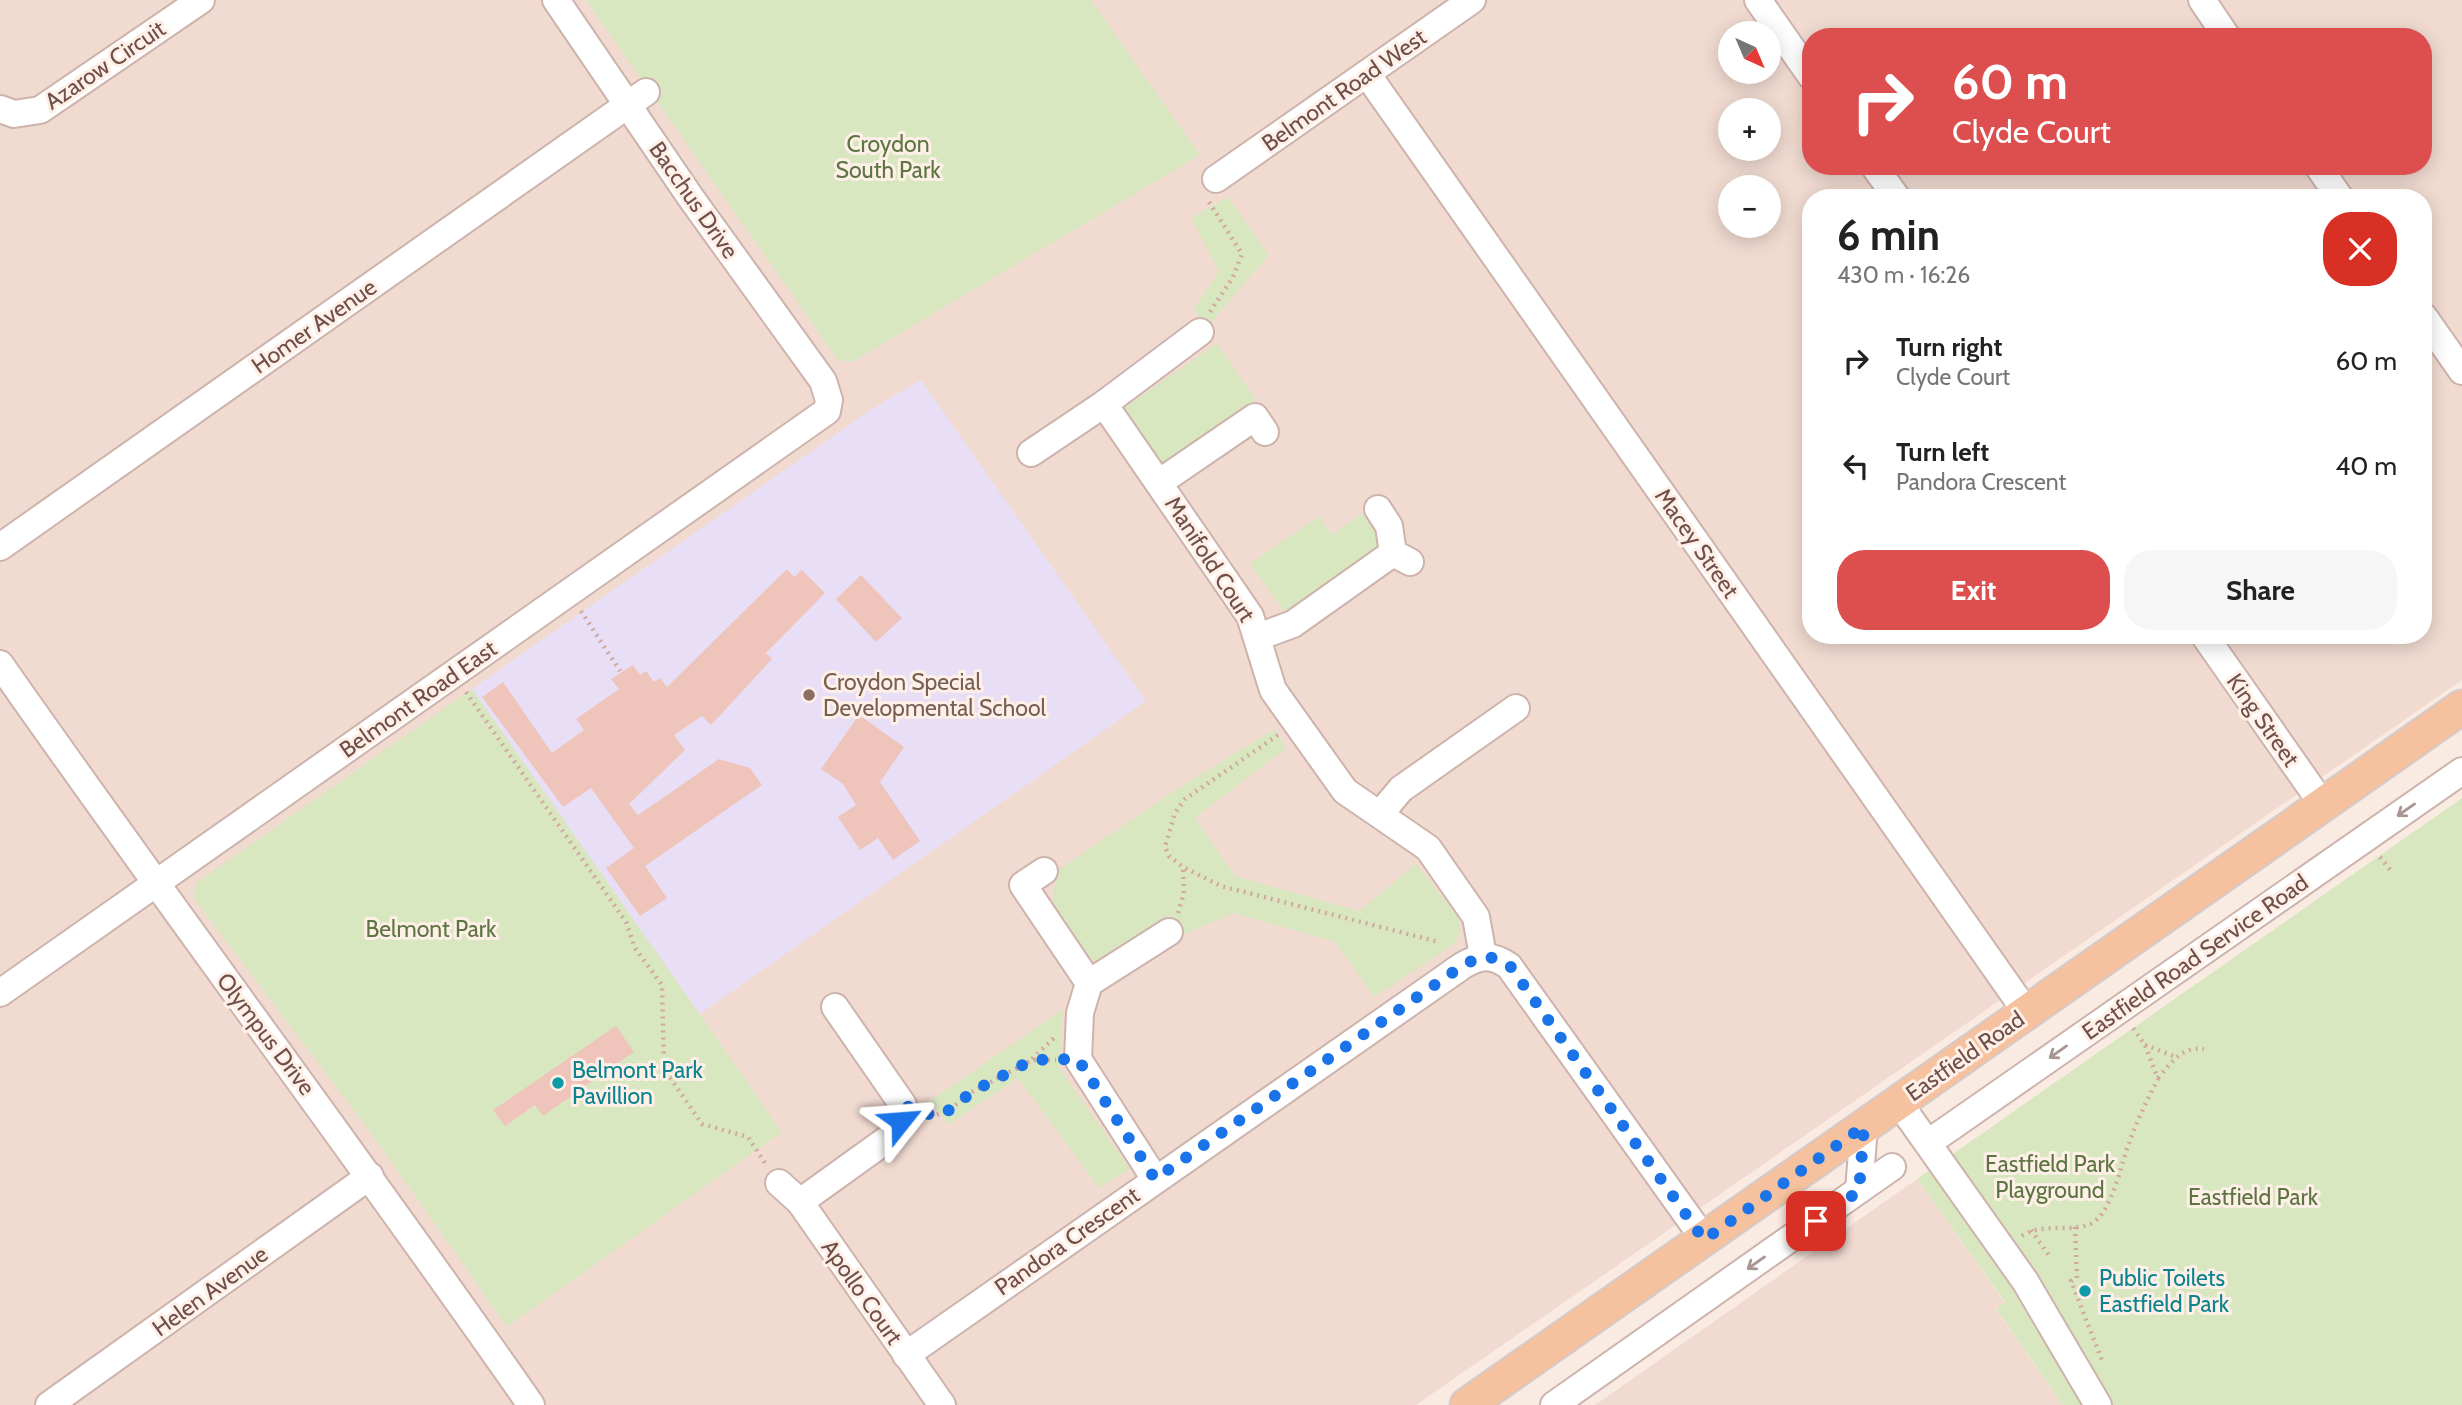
<!DOCTYPE html>
<meta charset="utf-8">
<style>
:root{--surface:#fff;--page:#f6f6f6;--text:#222;--muted:#767676;--accent:#dd4e4e}
body{margin:0;font-family:Cabin,sans-serif;background:var(--page);color:var(--text);height:100vh;display:flex;flex-direction:column;font-size:26px;white-space:nowrap}
*{box-sizing:border-box;margin:0}
p{font-size:23px;color:var(--muted)}
.icon{flex:none;width:38px;height:38px;fill:none;stroke:currentColor;stroke-width:2;stroke-linecap:round;stroke-linejoin:round}
.map{position:relative;flex:1;overflow:hidden}
.panel{position:absolute;left:1802px;top:189px;width:630px;height:455px;display:flex;flex-direction:column;background:var(--surface);border-radius:28px;box-shadow:0 4px 18px #0003}
.panel>*{flex:none}
.banner{position:absolute;left:1802px;top:28px;width:630px;height:147px;border-radius:28px;box-shadow:0 4px 18px #0003;background:#dd4e4e;color:#fff;overflow:hidden}
.needle{width:46px;rotate:136deg}
.controls{position:absolute;left:1718px;top:21px;display:grid;gap:14px}
.controls a{display:grid;place-items:center;width:63px;height:63px;border-radius:50%;background:var(--surface);box-shadow:0 4px 18px #0003;font-size:35px}
.pin{position:absolute;display:grid;place-items:center;width:60px;height:60px;color:#fff;margin:-30px;border-radius:14px;box-shadow:0 4px 10px #0006}
.me{position:absolute;width:77px;margin:-38px;rotate:62deg;stroke-linejoin:round;filter:drop-shadow(0 0 5px #0008)}
.turn{display:flex;align-items:center;gap:24px;height:147px;padding:0 35px;font-size:32px}
.turn .icon{width:91px;height:91px;stroke-width:2.5}
.turn b{display:block;font-size:49px;line-height:60px}
.round{display:grid;place-items:center;flex:none;width:74px;height:74px;border-radius:28px;background:var(--page)}
.head{display:flex;align-items:center;justify-content:space-between;height:119px;padding:0 35px}
h1{font-size:42px;font-weight:800;line-height:52px}
.primary-button{display:flex;gap:14px;margin-top:auto;padding:14px 35px}
.primary-button a{flex:1;height:80px;border-radius:28px;background:var(--accent);color:#fff;font-size:28px;font-weight:800;line-height:80px;text-align:center}
.primary-button a+a{background:var(--page);color:var(--text)}
ul{padding:0;list-style:none}
li{display:flex;align-items:center;gap:21px;height:105px;padding:0 35px}
li div{flex:1}
li b{display:block;font-size:26px}
li em{font-style:normal}
.map>svg:first-child{display:block}
</style>
<div class="map">
<svg width="2462" height="1405" viewBox="0 0 2462 1405">
<rect width="100%" height="100%" fill="#faebe2"/>
<g fill="#f1dbd1" fill-rule="evenodd">
<path d="M0,0H2462V680L1416,1405H0ZM1731,33H1769V72H1731ZM1811,37H2424V166H1811ZM1731,110H1769V149H1731ZM1731,187H1769V226H1731ZM1811,198H2424V635H1811Z"/>
<path d="M1917,1179L2005,1303L1996,1310L2063,1405H1595Z"/>
</g>
<path fill="#e8dff6" d="M921,380L1146,701L700,1014L472,689L872,409Z"/>
<g fill="#d9e7c1">
<path d="M586,0H1091L1200,155L852,362L838,360Z"/>
<path d="M1228,197L1269,255L1207,327L1194,309L1219,271L1191,218Z"/>
<path d="M1217,343L1256,400L1164,465L1124,408Z"/>
<path d="M1366,511L1382,533L1378,550L1286,614L1250,564L1319,516L1332,535Z"/>
<path d="M472,689L782,1132L507,1327L374,1137L193,897L196,883Z"/>
<path d="M1275,729L1286,748L1195,818L1235,876L1359,911L1416,864L1458,917L1461,932L1453,945L1374,997L1335,942L1234,913L1184,934L1169,914L1106,961H1095L1071,939L1054,907L1053,891L1060,869L1172,792Z"/>
<path d="M2462,798V1405H2063L1996,1309L2005,1302L1917,1179Z"/>
<path d="M1063,1009L1060,1069L1130,1169L1099,1188L1018,1078L948,1125L930,1101Z"/>
</g>
<g fill="#eec4bb">
<path d="M787,569L794,577L802,570L825,593L766,653L772,659L711,725L702,716L674,735L685,750L629,804L638,815L719,759L750,768L762,785L645,866L667,898L640,916L606,868L634,848L591,788L563,807L482,697L503,682L552,753L584,730L576,719L619,689L611,679L633,665L640,675L646,671L654,682L660,678L667,687Z"/>
<path d="M861,575L902,618L876,642L836,599Z"/>
<path d="M859,715L904,747L880,782L920,841L893,860L878,838L860,850L838,817L856,805L843,784L821,769Z"/>
<path d="M616,1026L634,1052L543,1116L535,1105L505,1126L493,1110Z"/>
</g>
<g fill="none" stroke-linecap="round" stroke-linejoin="round">
<g stroke="#cdb3ac" stroke-width="30">
<g id="minor">
<path d="M1758,0L1811,76"/>
<path d="M2202,0L2227,37"/>
<path d="M1367,74L2027,1013"/>
<path d="M0,109L14,114L40,110L201,0"/>
<path d="M1874,166L1897,198"/>
<path d="M2318,166L2340,198"/>
<path d="M1216,179L1472,0"/>
<path d="M2424,317L2462,371"/>
<path d="M1104,404L1250,616L1273,690L1345,791L1428,848L1476,917L1483,956"/>
<path d="M1031,453L1104,404L1200,332"/>
<path d="M1160,482L1255,417L1265,432"/>
<path d="M1378,509L1389,526L1393,553L1410,562"/>
<path d="M0,547L646,92"/>
<path d="M2204,635L2323,805"/>
<path d="M1258,637L1293,624L1393,553"/>
<path d="M0,664C174,913 357,1155 531,1405"/>
<path d="M1380,814L1401,789L1516,708"/>
<path d="M1044,871L1023,885L1089,983L1080,1013L1078,1059L1155,1179"/>
<path d="M1089,983L1169,932"/>
<path d="M0,993L827,411L829,400L823,381L691,198L556,0"/>
<path d="M1899,1103L2025,1281L2098,1405"/>
<path d="M1928,1143L2462,771"/>
<path d="M779,1183L800,1202L942,1405"/>
<path d="M1859,1190L1892,1167"/>
<path d="M800,1202L896,1133L901,1121L903,1105L835,1007"/>
<path d="M906,1355L1462,966C1480,955 1491,954 1509,966L1704,1239"/>
<path d="M49,1405L370,1176"/>
<path d="M1554,1405L1859,1190L1864,1127"/>
</g>
</g>
<g stroke="#d4cac9" stroke-width="37">
<path id="major" d="M1467,1405L2462,707"/>
</g>
<g stroke="#d2a79f" stroke-width="4.5" stroke-dasharray="2 5" stroke-linecap="butt">
<path d="M1209,202L1242,254L1233,277L1210,312"/>
<path d="M581,611L620,671"/>
<path d="M466,692L626,922L635,948L662,985L664,1069L702,1124L748,1137L767,1166"/>
<path d="M1278,735L1185,799L1175,813L1165,847L1169,856L1183,867L1221,886L1439,942"/>
<path d="M2380,857L2391,871"/>
<path d="M1178,913L1184,893L1183,867"/>
<path d="M2145,1045L2176,1057"/>
<path d="M1032,1059L1056,1036"/>
<path d="M2158,1078C2172,1062 2182,1046 2204,1049"/>
<path d="M924,1112L934,1116L949,1110L972,1092L1032,1060H1056"/>
<path d="M2075,1227L2077,1278L2071,1281L2103,1363"/>
<path d="M2031,1230L2050,1257"/>
<path d="M2022,1236C2042,1222 2068,1233 2090,1224C2112,1215 2121,1163 2129,1143C2137,1121 2147,1100 2158,1079L2145,1045L2132,1027"/>
</g>
<use href="#minor" stroke="#fff" stroke-width="26"/>
<use href="#major" stroke="#f5c19e" stroke-width="33"/>
</g>
<defs><path id="oneway-shaft" d="M-6 0H5M1.5-3L5.5 0L1.5 3" fill="none" stroke-width="1.6" stroke-linecap="round" stroke-linejoin="round" transform="scale(1.75)"/></defs>
<g stroke="#a99592">
<use href="#oneway-shaft" transform="translate(2406 810) rotate(145)"/>
<use href="#oneway-shaft" transform="translate(2058 1052) rotate(145)"/>
<use href="#oneway-shaft" transform="translate(1756 1263) rotate(145)"/>
</g>
<g fill="none" stroke-linecap="round" stroke-linejoin="round">
<path stroke="#1a73e8" stroke-width="12" stroke-dasharray="0 21.6" d="M901,1121L903,1105L934,1116L949,1110L972,1092L1032,1060L1078,1059L1155,1179L1462,966C1481,955 1491,954 1510,966L1704,1240L1864,1126L1859,1191L1816,1221"/>
</g>
<circle fill="#8d6e63" stroke="#fef0e7" stroke-width="2.5" cx="809" cy="695" r="7"/>
<g fill="#0f9aa8" stroke="#fef0e7" stroke-width="2.5">
<circle cx="558" cy="1083" r="7"/>
<circle cx="2085" cy="1291" r="7"/>
</g>
<g text-anchor="middle" stroke-width="6" stroke-linejoin="round" paint-order="stroke">
<g font-size="23" fill="#704f4a" stroke="#fef0e7">
<text transform="translate(105 65) rotate(-34)" y="8">Azarow Circuit</text>
<text transform="translate(1344 90) rotate(-35)" y="8">Belmont Road West</text>
<text transform="translate(694 200) rotate(55)" y="8">Bacchus Drive</text>
<text transform="translate(314 326) rotate(-35)" y="8">Homer Avenue</text>
<text transform="translate(1697 543) rotate(55)" y="8">Macey Street</text>
<text transform="translate(1210 559) rotate(57)" y="8">Manifold Court</text>
<text transform="translate(418 699) rotate(-35)" y="8">Belmont Road East</text>
<text transform="translate(2263 720) rotate(55)" y="8">King Street</text>
<text transform="translate(2195 957) rotate(-35)" y="8">Eastfield Road Service Road</text>
<text transform="translate(266 1034) rotate(53)" y="8">Olympus Drive</text>
<text transform="translate(1965 1056) rotate(-35)" y="8">Eastfield Road</text>
<text transform="translate(1067 1241) rotate(-35)" y="8">Pandora Crescent</text>
<text transform="translate(210 1291) rotate(-36)" y="8">Helen Avenue</text>
<text transform="translate(862 1292) rotate(55)" y="8">Apollo Court</text>
</g>
<g font-size="23" fill="#5d7543" stroke="#fef0e7">
<text x="888" y="152">Croydon<tspan x="888" dy="26">South Park</tspan></text>
<text x="431" y="937">Belmont Park</text>
<text x="2050" y="1172">Eastfield Park<tspan x="2050" dy="26">Playground</tspan></text>
<text x="2253" y="1205">Eastfield Park</text>
</g>
<g font-size="23" fill="#785e54" stroke="#fef0e7" text-anchor="start">
<text x="823" y="690">Croydon Special<tspan x="823" dy="26">Developmental School</tspan></text>
</g>
<g font-size="23" fill="#0d838f" stroke="#fef0e7" text-anchor="start">
<text x="572" y="1078">Belmont Park<tspan x="572" dy="26">Pavillion</tspan></text>
<text x="2099" y="1286">Public Toilets<tspan x="2099" dy="26">Eastfield Park</tspan></text>
</g>
</g>
</svg>
<div class="controls">
<a><svg class="needle" viewBox="-14 -14 28 28"><path d="M0-13l5 13h-10z" fill="#e53935"/><path d="M0 13l5-13h-10z" fill="#767676"/></svg></a>
<a>+</a>
<a>−</a>
</div>
<div class="pin" style="left:1816px;top:1221px;background:#d93025"><svg class="icon" aria-label="arrive" viewBox="0 0 24 24"><path d="M6 21V4h12l-3 4 3 4H6"/></svg></div>
<svg class="me" style="left:901px;top:1121px" viewBox="-20 -20 40 40"><path d="M0-17L14 15 0 8-14 15z" fill="#1a73e8" stroke="#fff" stroke-width="4"/></svg>
<div class="banner">
<div class="turn"><svg class="icon" aria-label="right" viewBox="0 0 24 24"><path d="M7 20v-9h11M14 6l5 5-5 5"/></svg><div><b>60 m</b>Clyde Court</div></div>
</div>
<section class="panel">
<div class="head"><div><h1>6 min</h1><p>430 m · 16:26</p></div><a class="round" style="background:#d93025;color:#fff"><svg class="icon" aria-label="close" viewBox="0 0 24 24"><path d="M6 6l12 12M18 6L6 18"/></svg></a></div>
<ul>
<li><svg class="icon" aria-label="right" viewBox="0 0 24 24"><path d="M7 20v-9h11M14 6l5 5-5 5"/></svg><div><b>Turn right</b><p>Clyde Court</p></div><em>60 m</em></li>
<li><svg class="icon" aria-label="left" viewBox="0 0 24 24"><path d="M17 20v-9H6M10 6l-5 5 5 5"/></svg><div><b>Turn left</b><p>Pandora Crescent</p></div><em>40 m</em></li>
</ul>
<div class="primary-button"><a>Exit</a><a>Share</a></div>
</section>
</div>
